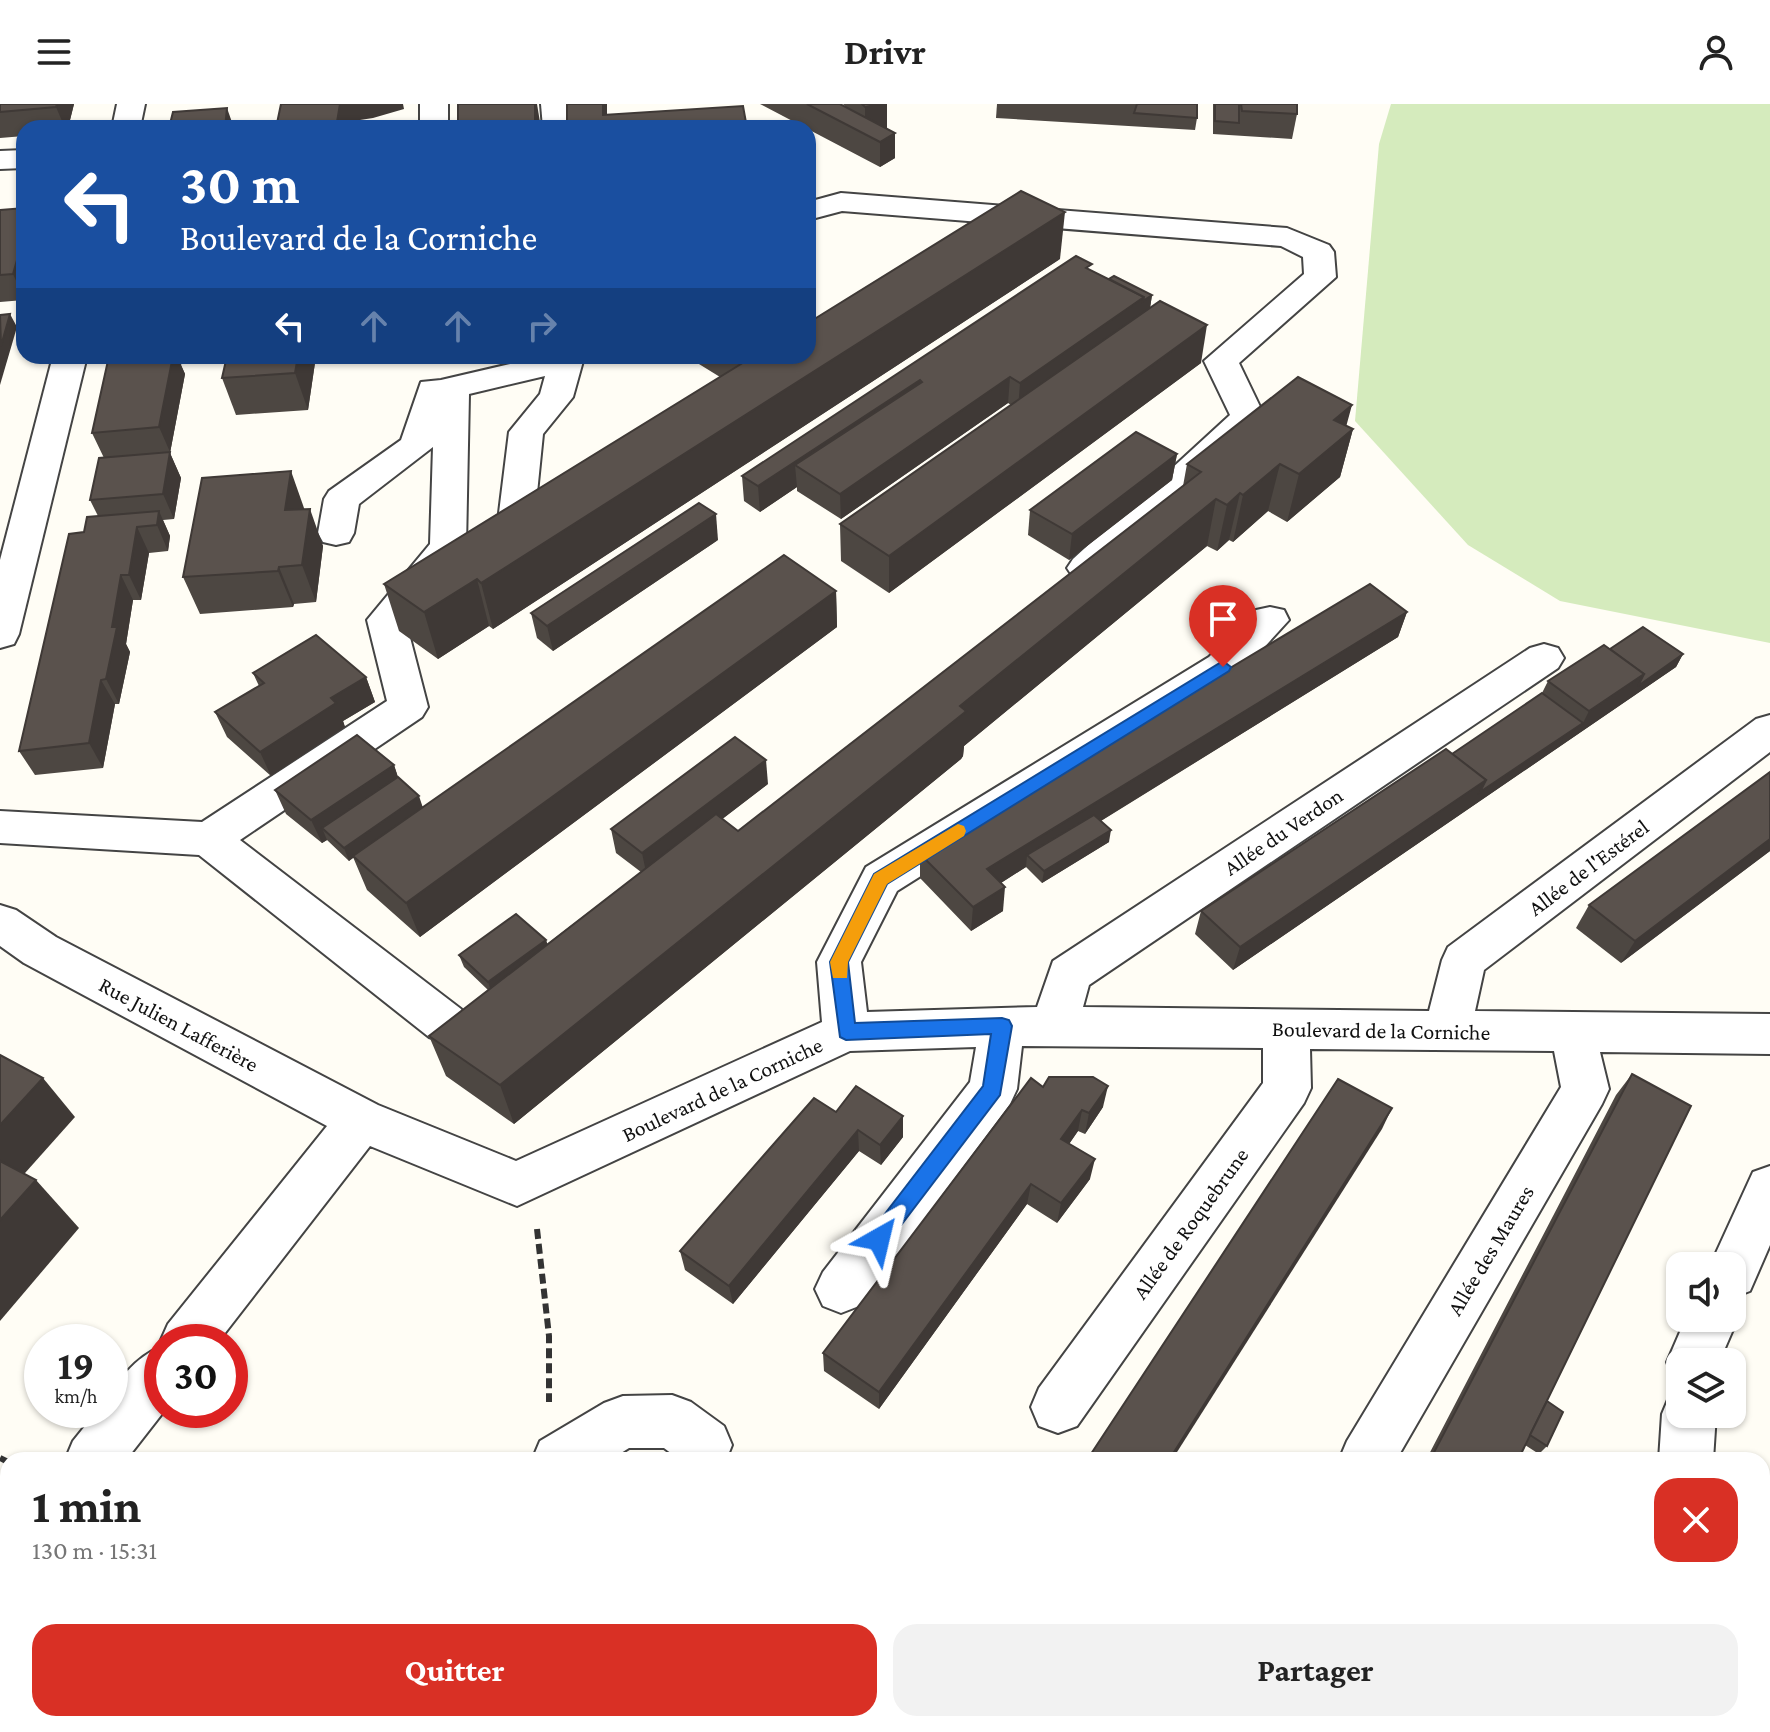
<!DOCTYPE html>
<html lang="fr">
<meta charset="utf-8">
<style>
:root{--surface:#fff;--page:#f2f2f2;--text:#222;--muted:#767676;--accent:#d93025}
body{margin:0;font-family:"Crimson Pro",serif;background:var(--page);color:var(--text);height:100vh;display:flex;flex-direction:column;font-size:30px;white-space:nowrap}
*{box-sizing:border-box;margin:0}
p{font-size:26px;color:var(--muted)}
.icon{flex:none;width:44px;height:44px;fill:none;stroke:currentColor;stroke-width:2;stroke-linecap:round;stroke-linejoin:round}
.map{position:relative;flex:1;overflow:hidden}
.side{position:absolute;left:0px;top:1348px;width:1770px;height:280px;display:flex;flex-direction:column;background:var(--surface);border-radius:24px 24px 0 0;box-shadow:0 2px 6px #0004}
.side>*{flex:none}
.guide{position:absolute;left:16px;top:16px;width:800px;height:244px;border-radius:24px;box-shadow:0 2px 6px #0004;background:#1a4fa0;color:#fff;overflow:hidden}
.buttons{position:absolute;left:1666px;top:1148px;display:grid;gap:16px}
.buttons a{display:grid;place-items:center;width:80px;height:80px;border-radius:16px;background:var(--surface);box-shadow:0 2px 6px #0004;font-size:40px}
.speed{position:absolute;left:24px;top:1220px;display:flex;gap:16px;font-size:40px;font-weight:700;text-align:center}
.speed>*{display:grid;place-content:center;width:104px;height:104px;border-radius:50%;background:var(--surface);box-shadow:0 2px 6px #0004;line-height:1}
.speed small{font-size:20px;font-weight:400}
.speed .limit{border:12px solid #d22;background:#fff;color:#111}
.pin{position:absolute;display:grid;place-items:center;width:68px;height:68px;color:#fff;margin:-82px -34px;border-radius:50% 50% 50% 0;rotate:-45deg;box-shadow:0 0 8px #0007}
.pin .icon{rotate:45deg}
.me{position:absolute;width:88px;margin:-44px;rotate:37deg;stroke-linejoin:round;filter:drop-shadow(0 0 6px #0008)}
.turn{display:flex;align-items:center;gap:28px;height:168px;padding:0 32px;font-size:36px}
.turn .icon{width:104px;height:104px;stroke-width:2.5}
.turn b{display:block;font-size:56px;line-height:68px}
.lanes{display:flex;align-items:center;height:76px;padding:0 32px;background:#0003;justify-content:center;gap:40px;direction:ltr}
.lanes .off{opacity:.35}
.round{display:grid;place-items:center;flex:none;width:84px;height:84px;border-radius:24px;background:var(--page)}
.summary{display:flex;align-items:center;justify-content:space-between;height:136px;padding:0 32px}
h1{font-size:48px;font-weight:700;line-height:60px}
.primary-button{display:flex;gap:16px;margin-top:auto;padding:16px 32px}
.primary-button a{flex:1;height:92px;border-radius:24px;background:var(--accent);color:#fff;font-size:32px;font-weight:700;line-height:92px;text-align:center}
.primary-button a+a{background:var(--page);color:var(--text)}
header{display:flex;justify-content:space-between;align-items:center;height:104px;padding:0 32px;background:var(--surface);font-size:36px;font-weight:700}
.map>svg:first-child{display:block}
</style>
<header><svg class="icon" aria-label="menu" viewBox="0 0 24 24"><path d="M4 6h16M4 12h16M4 18h16"/></svg>Drivr<svg class="icon" aria-label="person" viewBox="0 0 24 24"><circle cx="12" cy="8" r="4"/><path d="M4 21q1-7 8-7t8 7"/></svg></header>
<div class="map">
<svg width="1770" height="1628" viewBox="0 0 1770 1628">
<rect width="100%" height="100%" fill="#fffdf5"/>
<path fill="#d5ebbd" d="M1391,0H1770V539L1560,497L1468,441L1355,317L1379,40Z"/>
<g fill="none" stroke-linecap="round" stroke-linejoin="round">
<g stroke="#444" stroke-width="4">
<g id="minor">
<path d="M117,0H145L140,24H112Z"/>
<rect x="420" y="0" width="28" height="24"/>
<path d="M541,0H569L571,24H543Z"/>
<path d="M24,46V64L0,65V47Z"/>
<path d="M841,89L1287,124L1329,141L1334,148L1336,173L1239,259L1265,313L1260,321L1099,473L1086,477L1073,473L1067,464L1073,455L1230,311L1204,257L1304,170L1303,153L1281,142L842,107L808,116V98Z"/>
<path d="M53,252H87L19,530L14,540L0,544V456Z"/>
<path d="M544,252H583V257L573,293L543,330L535,409L530,418L517,421L504,418L499,409L509,328L540,290L545,272L469,290L466,443L406,518L428,603L422,613L240,736L461,905L468,919L461,933L445,938L429,933L199,751L0,739V707L202,718L387,597L367,516L430,440L433,343L359,400L354,429L349,438L336,441L323,438L318,429L324,395L329,387L401,336L421,278L441,276Z"/>
<path d="M1270,503L1284,506L1289,516L1237,573L897,787L861,858L867,908L1037,903L1053,857L1530,544L1544,540L1558,544L1564,554L1558,564L1089,881L1083,903L1429,907L1442,856L1448,843L1756,615L1770,611V648L1484,866L1475,907L1770,910V950L1600,948L1609,985L1602,1000L1396,1356H1339L1347,1337L1561,983L1554,947L1310,945L1311,984L1304,999L1077,1322L1058,1329L1039,1322L1031,1303L1039,1284L1263,979V944L1022,942L1017,985L1010,1000L859,1202L841,1209L823,1202L815,1185L823,1168L970,978L976,943L850,947L517,1102L370,1042L218,1238H162V1306H165L126,1356H65L73,1337L98,1306H110C110,1279 138,1252 162,1242L160,1238L168,1220L327,1022L24,859L0,842V801L16,806L56,833L378,1001L516,1057L822,918L817,858L866,763L1209,553L1256,506Z"/>
<path d="M1770,1062V1141L1750,1187L1732,1194V1162H1710L1753,1068Z"/>
<path d="M1732,1201L1738,1214L1719,1258H1680V1278L1674,1276L1667,1258L1686,1214H1732Z"/>
<path d="M1680,1287V1310H1716L1713,1356H1659L1662,1310L1670,1291Z"/>
<path d="M672,1291L691,1298L724,1322L732,1341L726,1356H680L664,1344H629L610,1356H532L540,1337L604,1299L623,1292Z"/>
<path d="M8,1433V1496L0,1499V1436Z"/>
<path d="M267,1620H332L328,1628H264Z"/>
<path d="M1636,1620H1696L1695,1628H1635Z"/>
</g>
</g>
<g stroke="#333" stroke-width="6" stroke-dasharray="10 5" stroke-linecap="butt">
<path d="M537,1125L549,1232V1298"/>
<path d="M0,1354L8,1358"/>
</g>
<use href="#minor" fill="#fff" fill-rule="evenodd"/>
</g>
<g fill="#4d4742">
<path d="M0,0H74L68,24H24V32L0,34Z"/>
<path d="M458,0L541,24H458Z"/>
<path d="M760,0H840L846,3L843,0H887V24H886L895,54L880,63Z"/>
<path d="M997,0H1197V14L1195,26L996,14Z"/>
<path d="M1213,0H1297V10L1292,35L1213,30Z"/>
<path d="M24,104V196L0,198V106Z"/>
<path d="M1060,155L493,525L489,522L438,555L399,527L384,480L720,273L686,252H808Z"/>
<path d="M1092,167L1109,175L1152,191L1150,204L1201,259L889,489L841,457L840,420L1011,301L1008,299L841,415L797,387V383L760,408L744,397L742,372Z"/>
<path d="M109,252H183L181,261L185,270L170,349L181,374L174,415L163,416L170,432L168,447L149,449L141,496H133L126,540L130,548L119,600H115L103,664L35,671L19,647L84,428L98,412L90,396L104,354L92,329Z"/>
<path d="M227,252H316L308,306L236,311L222,274Z"/>
<path d="M1346,322L1353,325L1340,373L1287,418L1268,407L1233,438L1229,436L1217,447L1207,442L964,642L963,652L961,655L514,1020L446,972L429,932L488,886L464,863L459,851L546,836L547,840L641,768L616,749L611,725L768,680L722,715L738,727L1183,382L1187,360Z"/>
<path d="M1177,350L1172,376L1069,456L1028,431L1030,406Z"/>
<path d="M304,404L323,442L316,498L294,500L293,503L200,510L183,473Z"/>
<path d="M718,436L553,547L537,534L531,509Z"/>
<path d="M836,487L837,523L420,833L367,786L353,753L349,757L327,736L322,739L286,710L275,686L394,661L398,673L423,703Z"/>
<path d="M1407,508L1398,533L1101,717L1109,738L1042,779L1026,763L1001,779L1003,807L971,827L920,774V750Z"/>
<path d="M1610,545L1683,550L1676,563L1233,866L1195,830L1201,807L1452,650L1542,589L1548,577Z"/>
<path d="M253,569L366,573L375,598L343,617L345,623L271,672L227,633L215,608L259,582Z"/>
<path d="M1770,668V747L1621,859L1576,824L1589,801Z"/>
<path d="M1632,970L1547,1297V1342L1539,1350L1525,1341L1518,1356H1426L1616,991Z"/>
<path d="M1043,983L1103,1003L1085,1030L1078,1027L1069,1040L1090,1075L1057,1119L1027,1100L879,1305L824,1267L823,1249Z"/>
<path d="M836,1008L903,1012V1033L881,1061L859,1047L733,1200L685,1166L680,1147Z"/>
<path d="M1349,1620H1389L1384,1628H1360Z"/>
</g>
<g fill="#3f3936">
<path d="M57,0H74L68,24H65L56,3Z"/>
<path d="M328,0H403L404,5L373,14L347,18L349,24H336Z"/>
<path d="M535,0H537L541,24H535Z"/>
<path d="M603,0H607V24L603,11Z"/>
<path d="M880,0H887V24L865,28V3Z"/>
<path d="M227,4L234,24H225Z"/>
<path d="M895,29V54L880,63V38Z"/>
<path d="M1065,108L1060,155L493,525L481,479Z"/>
<path d="M24,132V194L13,170Z"/>
<path d="M1152,191L1150,204L1018,305L1020,279L1144,193Z"/>
<path d="M10,210L17,223L0,281V240Z"/>
<path d="M1207,221L1201,259L889,489V452Z"/>
<path d="M172,252H183L181,261L185,270L170,349L181,374L174,415L163,390L170,348L159,323Z"/>
<path d="M298,252H316L308,306L295,269Z"/>
<path d="M738,252H795L741,285Z"/>
<path d="M1010,273L1008,299L841,415L840,390Z"/>
<path d="M920,276L919,302L795,361L797,383L760,408L758,382Z"/>
<path d="M1352,301L1343,334L1353,325L1340,373L1287,418L1299,370L1334,316Z"/>
<path d="M1177,350L1172,376L1069,456L1072,430Z"/>
<path d="M1280,360L1268,407L1233,438L1243,391Z"/>
<path d="M291,367L304,404L299,443L285,406Z"/>
<path d="M1240,389L1229,436L1217,447L1227,401Z"/>
<path d="M1216,395L1207,442L964,642L963,652L961,655L514,1020L500,981L960,602Z"/>
<path d="M310,405L323,442L316,498L302,461Z"/>
<path d="M159,407L170,432L168,447L157,421Z"/>
<path d="M716,410L718,436L553,547L547,522Z"/>
<path d="M137,423L149,449L141,496L129,471Z"/>
<path d="M279,463L294,500L293,503L278,467Z"/>
<path d="M121,471L133,496L126,540L130,548L119,600L106,575L112,523Z"/>
<path d="M477,475L489,522L438,555L424,508Z"/>
<path d="M836,487L837,523L420,833L406,799Z"/>
<path d="M1407,508L1398,533L1034,758L1027,751L1026,763L985,789L987,765Z"/>
<path d="M1683,550L1676,563L1233,866L1240,843L1486,676L1583,619L1589,607L1644,570Z"/>
<path d="M366,573L375,598L343,617L345,623L271,672L260,648L331,594Z"/>
<path d="M101,576L115,600L103,664L89,639Z"/>
<path d="M766,656L768,680L647,773L642,749Z"/>
<path d="M394,661L402,686L322,724L327,736L322,739L311,716Z"/>
<path d="M419,692L423,704L349,757L344,744Z"/>
<path d="M1111,726L1109,738L1042,779L1044,767Z"/>
<path d="M1770,735V747L1621,859L1635,837Z"/>
<path d="M1005,783L1003,807L971,827L973,803Z"/>
<path d="M546,836L550,848L492,890L488,878Z"/>
<path d="M43,974L75,1013L9,1087L0,1077V1021Z"/>
<path d="M1108,982L1103,1003L1085,1030L1089,1009Z"/>
<path d="M1392,1004L1382,1025L1172,1356H1169Z"/>
<path d="M1082,1006L1078,1027L1058,1056L1061,1035Z"/>
<path d="M903,1012V1033L881,1061L880,1041Z"/>
<path d="M858,1026L859,1047L733,1200L729,1182Z"/>
<path d="M1095,1055L1090,1075L1057,1119L1061,1099Z"/>
<path d="M36,1076L79,1124L0,1217V1116Z"/>
<path d="M1031,1080L1027,1100L879,1305V1288Z"/>
</g>
<g fill="#5a524d" stroke="#3f3936" stroke-width="2">
<path d="M0,0H57L56,3L0,8Z"/>
<path d="M281,0H340L336,24H276Z"/>
<path d="M458,0H535V24H479V21L458,23Z"/>
<path d="M567,0H603V11L743,2L747,24H567Z"/>
<path d="M807,0H840L895,29L880,38Z"/>
<path d="M862,0H880L865,3Z"/>
<path d="M1137,0H1197V14L1134,9Z"/>
<path d="M1215,0H1239V19L1215,17Z"/>
<path d="M1241,0H1297V10L1242,7Z"/>
<path d="M227,4L225,24H169L173,8Z"/>
<path d="M1021,87L1065,108L481,479L477,475L424,508L384,480L754,252H808V219Z"/>
<path d="M24,104V132L13,170L0,171V106Z"/>
<path d="M1076,152L1092,160L1086,164L1144,193L1020,279L1010,273L840,390L795,361L922,278L920,276L758,382L742,372Z"/>
<path d="M1114,172L1152,191L1143,197L1144,193L1109,175Z"/>
<path d="M1160,197L1207,221L889,452L840,420Z"/>
<path d="M10,210L1,242L0,211Z"/>
<path d="M109,252H173L159,323L92,329Z"/>
<path d="M227,252H298L295,269L222,274Z"/>
<path d="M1298,273L1352,301L1334,316L1353,325L1299,370L1280,360L1243,391L1240,389L1227,401L1216,395L960,602L966,607L964,609L500,981L429,932L716,710L738,727L1201,368L1187,360Z"/>
<path d="M1136,328L1177,350L1072,430L1030,406Z"/>
<path d="M170,348L163,390L90,396L99,354Z"/>
<path d="M291,367L285,406L310,405L302,461L279,463L278,467L183,473L202,374Z"/>
<path d="M699,399L716,410L547,522L531,509Z"/>
<path d="M159,407L157,421L137,423L129,471H121L112,523H117L106,575L101,576L89,639L19,647L69,430L84,428L87,413Z"/>
<path d="M784,451L836,487L406,799L353,752Z"/>
<path d="M1370,480L1407,508L987,765L1005,783L973,803L920,750Z"/>
<path d="M1643,523L1683,550L1638,582L1644,570L1610,545Z"/>
<path d="M316,531L366,573L331,594L336,599L260,648L215,608L264,579L253,569Z"/>
<path d="M1604,541L1644,570L1589,607L1548,577Z"/>
<path d="M1542,589L1583,619L1480,688L1486,676L1452,650Z"/>
<path d="M357,631L394,661L311,716L275,686Z"/>
<path d="M735,633L766,656L642,749L611,725Z"/>
<path d="M1446,645L1486,676L1240,843L1201,807Z"/>
<path d="M1770,668V735L1635,837L1589,801Z"/>
<path d="M398,673L419,692L344,744L322,724Z"/>
<path d="M1094,711L1111,726L1044,767L1027,751Z"/>
<path d="M516,810L546,836L488,878L459,851Z"/>
<path d="M0,951L43,974L0,1021Z"/>
<path d="M1632,970L1691,1002L1518,1356H1430Z"/>
<path d="M1049,973H1093L1108,982L1089,1009L1082,1006L1061,1035L1095,1055L1061,1099L1031,1080L879,1288L823,1249L1031,974L1043,983Z"/>
<path d="M1338,975L1392,1004L1169,1356H1087Z"/>
<path d="M856,982L903,1012L880,1041L858,1026L729,1182L680,1147L814,994L836,1008Z"/>
<path d="M0,1057L36,1076L0,1116Z"/>
<path d="M1547,1297L1563,1308L1547,1342L1530,1331Z"/>
<path d="M1376,1620H1389L1386,1626Z"/>
</g>
<path fill="#1a73e8" stroke="#114b97" stroke-width="2" d="M1223,557L1231,563L1229,567L887,780L848,858L855,919L1002,914L1009,916L1012,922L1000,991L886,1141L879,1144L871,1141L868,1135L871,1128L983,982L991,930L846,936L840,933L830,858L874,770Z"/>
<path fill="#f59e0b" d="M958,720L964,722L966,727L964,732L887,780L848,858L847,874H833L830,858L874,770Z"/>
<g text-anchor="middle" stroke-width="8" stroke-linejoin="round" paint-order="stroke">
<g font-size="22" fill="#111" stroke="#fff">
<text transform="translate(1283 727) rotate(-34)" y="8">Allée du Verdon</text>
<text transform="translate(1588 763) rotate(-37)" y="8">Allée de l'Estérel</text>
<text transform="translate(179 920) rotate(28)" y="8">Rue Julien Lafferière</text>
<text transform="translate(1381 926) rotate(1)" y="8">Boulevard de la Corniche</text>
<text transform="translate(722 985) rotate(-25)" y="8">Boulevard de la Corniche</text>
<text transform="translate(1190 1119) rotate(-54)" y="8">Allée de Roquebrune</text>
<text transform="translate(1490 1146) rotate(-59)" y="8">Allée des Maures</text>
</g>
</g>
</svg>
<div class="buttons">
<a><svg class="icon" aria-label="sound" viewBox="0 0 24 24"><path d="M4 9h4l5-4v14l-5-4H4zM17 9q2 3 0 6"/></svg></a>
<a><svg class="icon" aria-label="layers" viewBox="0 0 24 24"><path d="M12 4l9 5-9 5-9-5zM3 14l9 5 9-5"/></svg></a>
</div>
<div class="speed"><div>19<small>km/h</small></div><div class="limit">30</div></div>
<div class="pin" style="left:1223px;top:563px;background:#d93025"><svg class="icon" aria-label="arrive" viewBox="0 0 24 24"><path d="M6 21V4h12l-3 4 3 4H6"/></svg></div>
<svg class="me" style="left:879px;top:1135px" viewBox="-20 -20 40 40"><path d="M0-17L14 15 0 8-14 15z" fill="#1a73e8" stroke="#fff" stroke-width="4"/></svg>
<div class="guide">
<div class="turn"><svg class="icon" aria-label="left" viewBox="0 0 24 24"><path d="M17 20v-9H6M10 6l-5 5 5 5"/></svg><div><b>30 m</b>Boulevard de la Corniche</div></div>
<div class="lanes"><svg class="icon" aria-label="left" viewBox="0 0 24 24"><path d="M17 20v-9H6M10 6l-5 5 5 5"/></svg><svg class="icon off" aria-label="ahead" viewBox="0 0 24 24"><path d="M12 20V5M6 11l6-6 6 6"/></svg><svg class="icon off" aria-label="ahead" viewBox="0 0 24 24"><path d="M12 20V5M6 11l6-6 6 6"/></svg><svg class="icon off" aria-label="right" viewBox="0 0 24 24"><path d="M7 20v-9h11M14 6l5 5-5 5"/></svg></div>
</div>
<section class="side">
<div class="summary"><div><h1>1 min</h1><p>130 m · 15:31</p></div><a class="round" style="background:#d93025;color:#fff"><svg class="icon" aria-label="close" viewBox="0 0 24 24"><path d="M6 6l12 12M18 6L6 18"/></svg></a></div>
<div class="primary-button"><a>Quitter</a><a>Partager</a></div>
</section>
</div>
